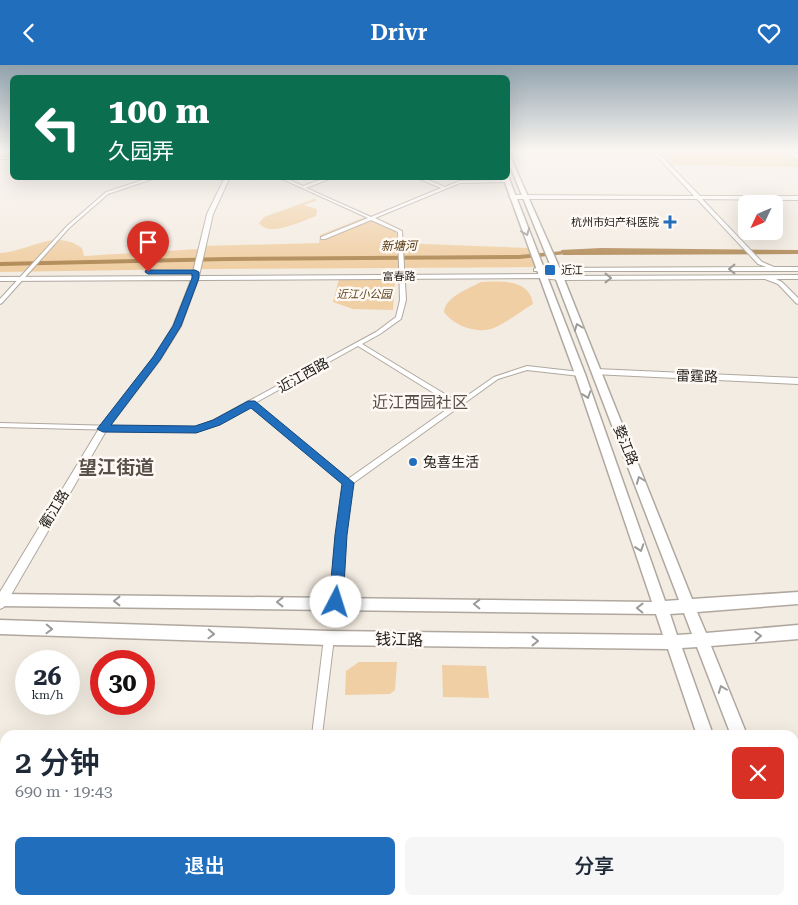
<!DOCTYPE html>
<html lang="zh">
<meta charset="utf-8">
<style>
:root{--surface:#fff;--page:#f6f6f7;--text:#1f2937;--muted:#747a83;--accent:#216ebd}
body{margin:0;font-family:"Roboto Serif","Noto Sans SC",serif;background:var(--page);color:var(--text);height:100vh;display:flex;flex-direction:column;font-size:19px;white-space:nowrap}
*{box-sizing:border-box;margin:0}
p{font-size:16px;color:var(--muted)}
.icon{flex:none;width:28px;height:28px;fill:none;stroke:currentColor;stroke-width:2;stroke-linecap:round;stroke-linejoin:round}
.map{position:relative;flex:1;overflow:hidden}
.side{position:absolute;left:0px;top:665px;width:799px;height:175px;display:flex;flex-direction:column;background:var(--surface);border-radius:15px 15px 0 0;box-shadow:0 5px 20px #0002}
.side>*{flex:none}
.top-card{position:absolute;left:10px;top:10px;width:500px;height:105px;border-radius:8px;box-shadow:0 5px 20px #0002;background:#0b6e4f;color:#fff;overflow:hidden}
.needle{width:32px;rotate:226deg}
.controls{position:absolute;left:738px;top:130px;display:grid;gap:10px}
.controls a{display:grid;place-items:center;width:45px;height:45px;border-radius:8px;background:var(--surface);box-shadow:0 5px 20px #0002;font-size:25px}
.speed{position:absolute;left:15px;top:585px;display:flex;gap:10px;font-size:25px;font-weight:700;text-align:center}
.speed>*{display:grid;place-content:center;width:65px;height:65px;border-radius:50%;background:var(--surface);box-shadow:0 5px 20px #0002;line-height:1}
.speed small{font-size:12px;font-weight:400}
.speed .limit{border:8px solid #d22;background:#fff;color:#111}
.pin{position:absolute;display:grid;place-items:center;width:42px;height:42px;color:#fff;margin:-51px -21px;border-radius:50% 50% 50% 0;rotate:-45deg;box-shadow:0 0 5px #0007}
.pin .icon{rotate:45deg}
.me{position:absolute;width:55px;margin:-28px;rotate:5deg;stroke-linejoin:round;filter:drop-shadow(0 0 4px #0008)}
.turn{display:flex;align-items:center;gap:18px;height:105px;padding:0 15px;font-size:22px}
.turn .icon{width:65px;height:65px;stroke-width:2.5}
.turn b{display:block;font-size:35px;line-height:42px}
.round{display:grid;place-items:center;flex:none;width:52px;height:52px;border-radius:8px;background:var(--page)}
.head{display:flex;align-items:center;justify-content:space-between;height:85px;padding:0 15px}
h1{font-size:30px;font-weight:600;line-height:38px}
.primary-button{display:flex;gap:10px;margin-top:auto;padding:10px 15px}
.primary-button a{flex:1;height:58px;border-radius:8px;background:var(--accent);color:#fff;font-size:20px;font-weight:600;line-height:58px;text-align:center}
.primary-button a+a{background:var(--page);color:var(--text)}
header{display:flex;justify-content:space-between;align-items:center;height:65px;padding:0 15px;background:var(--accent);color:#fff;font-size:22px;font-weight:600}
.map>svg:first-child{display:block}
</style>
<header><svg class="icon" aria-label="back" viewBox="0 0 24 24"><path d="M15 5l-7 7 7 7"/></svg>Drivr<svg class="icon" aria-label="heart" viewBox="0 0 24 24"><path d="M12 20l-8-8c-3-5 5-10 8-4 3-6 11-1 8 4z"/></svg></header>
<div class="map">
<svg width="798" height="840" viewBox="0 0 798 840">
<rect width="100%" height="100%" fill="#f3ece2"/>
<g fill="#f0cfa4">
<path d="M657,86H783L798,96V102L670,100Z"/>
<path d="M314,134L317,135L304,140L317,144L316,151C302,156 269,173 259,158L264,152Z"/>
<path d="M368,151L396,164L398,178L529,183L536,202L195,204L0,207V188C29,187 53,163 82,183L84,191L199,184L200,181L319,178L320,170Z"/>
<path d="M339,214L395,215L393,245L353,244L333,237Z"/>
<path d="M481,217C500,216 530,214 533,239C521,246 509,256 496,262C479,270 455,262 444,247C445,232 468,224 481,217Z"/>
<path d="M359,597H397L395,625L390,629L345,630L346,606Z"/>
<path d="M442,600L486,601L489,633L443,632Z"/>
<path d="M105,835H237L239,840H99Z"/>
</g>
<path fill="#b18a56" d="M601,183L798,185V189L563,190L561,185Z"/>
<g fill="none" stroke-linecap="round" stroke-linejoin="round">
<path fill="#b18a56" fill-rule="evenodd" d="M574,185L576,186V188L519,194L227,196L0,201V197L227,192L519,190Z"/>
<g stroke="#b0a89f" stroke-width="2">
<g id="minor">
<rect x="0" y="92" width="12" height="2"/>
<path d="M152,112H158L108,129L69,163L2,238L0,239V234L67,161L106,127Z"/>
<path d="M278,112H283L303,121L328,112H334L306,123L371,152L441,123L415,112H421L445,122L459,116L509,115L508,117L460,118L375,153L402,166L406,235L401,254L380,269L362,279L458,337L494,312L527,301L580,307L583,309L580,311L527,305L498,314L352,419L345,470L340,537L339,540L336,541L333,540L332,537L337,470L344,419L250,341L218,359L196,367L0,362V358L195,363L214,355L376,267L396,252L400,235L398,167L371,155L325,174H321V172L368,153ZM358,281L453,340L348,414L255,338Z"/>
<path d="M329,568L332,570L334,573L322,670H312L324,573L326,570Z"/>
<rect x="0" y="722" width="5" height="12"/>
<path d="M290,835H302L301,840H289Z"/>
</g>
</g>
<g stroke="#b0a89f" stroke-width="2">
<g id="tertiary">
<path d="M652,86H656L700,131H798V135L702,134L762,197L774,202H798V206H534V204L536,203L766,202L758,199L697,134H512L509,132L512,130L694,131Z"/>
<path d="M225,112H230L213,149L199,211L543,209L559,211L798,210V214H776L782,217L798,233V239L796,238L778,219L765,214L559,215L543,213L198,215L181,261L160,295L106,366L4,542L0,544V527L100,362L154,292L173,261L191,215L0,216V212L192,211L207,149Z"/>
<path d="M596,304L798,313V319L593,309L592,307Z"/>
</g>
</g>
<g stroke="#b0a89f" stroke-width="3">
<g id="secondary">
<path d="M508,90L510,91L560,204L692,534L798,527V539L697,547L706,568L798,560V574L711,581L747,670H731L697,582L682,583L713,670H697L668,584L329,580L0,569V555L329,566L663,570L656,549L0,541V529L652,537L575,309L503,112H508V111L585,309L665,536L679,535L552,204L508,96ZM684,548L692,569L677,570L670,549Z"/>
<path d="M794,805L798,806V834L794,833Z"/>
<path d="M750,835H770L772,840H752Z"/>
</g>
</g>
<g stroke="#b0a89f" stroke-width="3">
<path id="primary" d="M785,86H791L798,90V95Z"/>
</g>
<use href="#minor" fill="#fff" fill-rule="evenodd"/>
<use href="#tertiary" fill="#fff" fill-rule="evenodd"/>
<use href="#secondary" fill="#fff" fill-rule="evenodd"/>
<use href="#primary" fill="#fff" fill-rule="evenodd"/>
</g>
<defs><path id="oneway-chevron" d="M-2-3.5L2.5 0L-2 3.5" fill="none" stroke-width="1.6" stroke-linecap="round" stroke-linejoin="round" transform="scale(1.25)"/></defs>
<g stroke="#9c9b99">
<use href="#oneway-chevron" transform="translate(526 167) rotate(69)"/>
<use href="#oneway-chevron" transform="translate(732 204) rotate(-180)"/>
<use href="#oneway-chevron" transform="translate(608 213)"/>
<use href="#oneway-chevron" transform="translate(578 262) rotate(-111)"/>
<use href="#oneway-chevron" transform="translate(587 330) rotate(71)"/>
<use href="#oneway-chevron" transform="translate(640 415) rotate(-111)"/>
<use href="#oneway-chevron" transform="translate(640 483) rotate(71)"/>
<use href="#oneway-chevron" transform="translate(117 536) rotate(-180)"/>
<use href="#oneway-chevron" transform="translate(280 537) rotate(-180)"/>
<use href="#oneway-chevron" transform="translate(477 539) rotate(-179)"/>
<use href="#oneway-chevron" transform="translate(640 543) rotate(-179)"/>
<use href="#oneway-chevron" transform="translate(49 564) rotate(2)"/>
<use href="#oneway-chevron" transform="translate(211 569) rotate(2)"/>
<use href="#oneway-chevron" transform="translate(758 571) rotate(-5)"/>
<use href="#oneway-chevron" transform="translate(535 576)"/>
<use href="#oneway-chevron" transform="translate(722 624) rotate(-111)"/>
</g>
<linearGradient id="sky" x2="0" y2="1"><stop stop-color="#92a3ae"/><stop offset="0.42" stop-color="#faf6f2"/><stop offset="1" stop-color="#faf6f2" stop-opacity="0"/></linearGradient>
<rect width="798" height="203" fill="url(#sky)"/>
<path fill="#216ebd" stroke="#15487b" d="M146,205H195L199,207V213L181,261L160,295L111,360L195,361L213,355L248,336H255L354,418L347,470L343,537L341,542L336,544L331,542L329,537L335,470L342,419L251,343L220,360L196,368L103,367L97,364L153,292L173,261L192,213V209H148L145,207Z"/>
<g fill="#216ebd" stroke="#fef9f4" stroke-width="2">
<path d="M667.5 149.5h5v5h5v5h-5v5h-5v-5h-5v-5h5z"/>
<rect x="544" y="199" width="12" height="12" rx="2.5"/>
<circle cx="413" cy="397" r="5"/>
</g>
<g text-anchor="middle" stroke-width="5" stroke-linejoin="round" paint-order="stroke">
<g font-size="11" fill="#23201d" stroke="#fef9f4" text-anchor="end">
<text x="659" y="161">杭州市妇产科医院</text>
<text x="561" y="209" text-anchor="start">近江</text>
</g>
<g font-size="11" fill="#23201d" stroke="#fef9f4">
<text x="399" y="215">富春路</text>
</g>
<g font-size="11" font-style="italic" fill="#5e421a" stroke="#fef9f4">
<text x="364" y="233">近江小公园</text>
</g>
<g font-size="12" font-style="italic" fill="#563a10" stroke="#fef9f4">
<text transform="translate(399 181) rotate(-1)" y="4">新塘河</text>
</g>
<g font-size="14" fill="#23201d" stroke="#fef9f4">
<text transform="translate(303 310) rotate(-29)" y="5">近江西路</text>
<text transform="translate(697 311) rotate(2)" y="5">雷霆路</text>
<text transform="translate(626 380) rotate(68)" y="5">婺江路</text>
<text transform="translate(54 444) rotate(-59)" y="5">衢江路</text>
</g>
<g font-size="14" fill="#23201d" stroke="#fef9f4" text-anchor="start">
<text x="423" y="402">兔喜生活</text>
</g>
<g font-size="16" fill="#554f47" stroke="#fef9f4">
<text x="420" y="343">近江西园社区</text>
</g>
<g font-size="16" fill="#23201d" stroke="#fef9f4">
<text transform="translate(399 574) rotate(1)" y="6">钱江路</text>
</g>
<g font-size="19" font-weight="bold" fill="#554f47" stroke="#fef9f4">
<text x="116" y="409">望江街道</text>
</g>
</g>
</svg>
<div class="controls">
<a><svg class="needle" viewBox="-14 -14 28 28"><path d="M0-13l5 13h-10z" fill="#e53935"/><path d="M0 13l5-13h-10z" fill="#747a83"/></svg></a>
</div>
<div class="speed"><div>26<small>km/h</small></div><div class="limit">30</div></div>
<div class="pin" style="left:148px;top:207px;background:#d93025"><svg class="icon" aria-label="arrive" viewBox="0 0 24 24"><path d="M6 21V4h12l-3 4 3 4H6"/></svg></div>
<svg class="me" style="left:336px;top:537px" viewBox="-20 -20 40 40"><circle r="19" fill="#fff"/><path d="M0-13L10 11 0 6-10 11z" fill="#216ebd"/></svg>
<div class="top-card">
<div class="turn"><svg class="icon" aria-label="left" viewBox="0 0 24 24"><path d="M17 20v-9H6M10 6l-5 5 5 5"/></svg><div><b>100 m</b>久园弄</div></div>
</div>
<section class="side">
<div class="head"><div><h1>2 分钟</h1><p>690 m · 19:43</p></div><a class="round" style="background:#d93025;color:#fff"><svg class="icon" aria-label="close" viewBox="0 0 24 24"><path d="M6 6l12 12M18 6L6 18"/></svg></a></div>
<div class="primary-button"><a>退出</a><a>分享</a></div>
</section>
</div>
